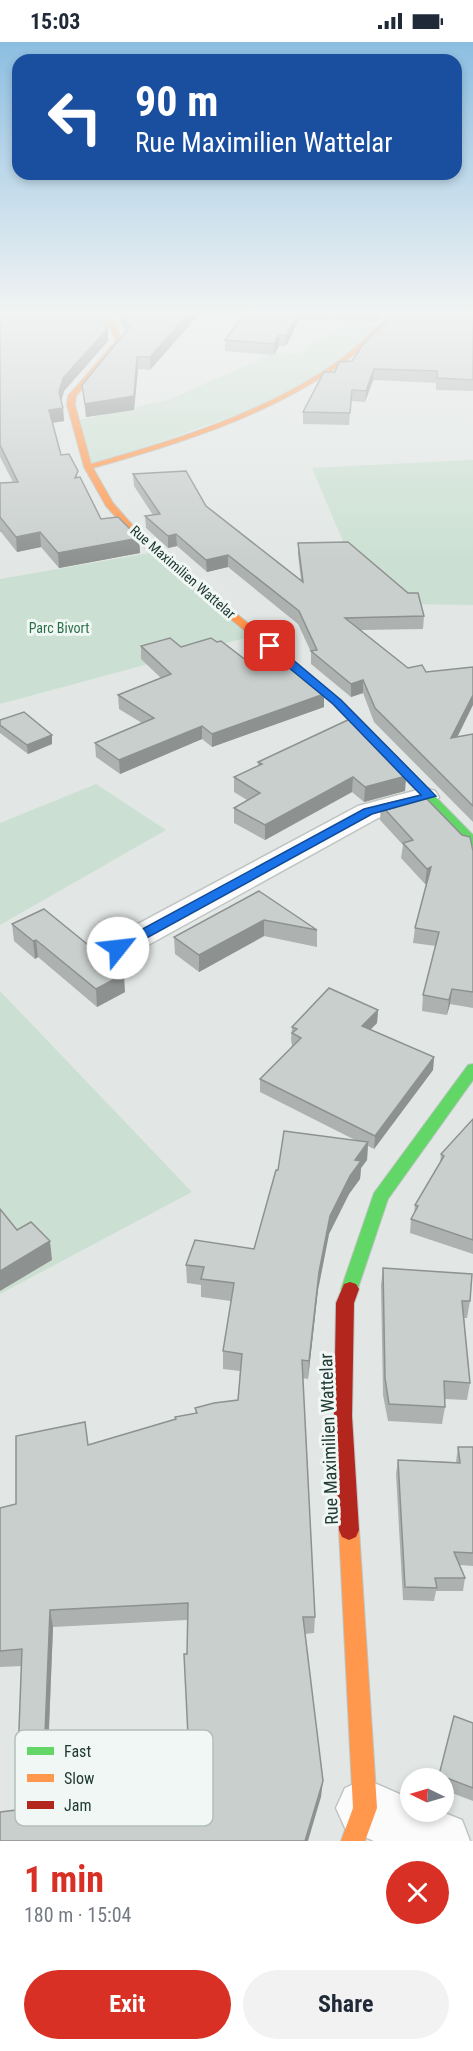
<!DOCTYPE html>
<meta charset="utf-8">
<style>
:root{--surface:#fff;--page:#f2f2f3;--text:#1f2937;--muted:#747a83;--accent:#d93025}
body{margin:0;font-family:"Roboto Condensed",sans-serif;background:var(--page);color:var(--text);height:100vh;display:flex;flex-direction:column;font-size:22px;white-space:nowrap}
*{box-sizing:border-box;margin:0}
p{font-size:20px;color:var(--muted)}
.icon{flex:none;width:33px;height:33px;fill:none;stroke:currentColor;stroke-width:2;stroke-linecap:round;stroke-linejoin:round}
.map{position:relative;height:1799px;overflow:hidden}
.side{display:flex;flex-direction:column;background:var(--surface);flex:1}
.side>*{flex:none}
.top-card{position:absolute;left:12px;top:12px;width:450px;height:126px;border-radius:18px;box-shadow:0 3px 9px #0003;background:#1a4fa0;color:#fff;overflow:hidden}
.needle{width:39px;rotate:275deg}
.tools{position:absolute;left:400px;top:1726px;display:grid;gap:12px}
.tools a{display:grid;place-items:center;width:54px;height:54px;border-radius:50%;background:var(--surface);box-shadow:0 3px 9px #0003;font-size:30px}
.pin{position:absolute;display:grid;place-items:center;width:51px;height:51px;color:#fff;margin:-26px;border-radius:12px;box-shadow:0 3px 9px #0006}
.me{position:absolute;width:66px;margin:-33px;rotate:61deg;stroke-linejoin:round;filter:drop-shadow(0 0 4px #0008)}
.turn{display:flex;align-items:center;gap:21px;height:126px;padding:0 24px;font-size:27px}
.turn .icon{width:78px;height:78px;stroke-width:2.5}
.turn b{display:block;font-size:42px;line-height:51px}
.round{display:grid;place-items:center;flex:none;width:63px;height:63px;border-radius:32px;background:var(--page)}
.headline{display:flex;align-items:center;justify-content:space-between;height:102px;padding:0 24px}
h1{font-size:36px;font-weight:700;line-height:45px;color:var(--accent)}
.primary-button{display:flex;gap:12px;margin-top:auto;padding:12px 24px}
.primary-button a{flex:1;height:69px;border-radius:36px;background:var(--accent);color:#fff;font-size:24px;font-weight:700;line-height:69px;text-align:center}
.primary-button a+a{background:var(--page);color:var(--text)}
.status{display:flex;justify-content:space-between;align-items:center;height:42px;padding:0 30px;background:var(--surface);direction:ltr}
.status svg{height:16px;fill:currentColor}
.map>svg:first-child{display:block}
</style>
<div class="status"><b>15:03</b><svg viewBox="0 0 49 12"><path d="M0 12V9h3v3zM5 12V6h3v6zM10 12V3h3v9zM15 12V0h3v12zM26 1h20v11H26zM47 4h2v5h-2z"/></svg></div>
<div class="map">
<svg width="473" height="1799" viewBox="0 0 473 1799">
<rect width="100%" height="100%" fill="#e2e7e5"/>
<g fill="#cbe0d2">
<path d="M360,268H399L321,332L253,367L88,425L75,379L171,357L273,311L300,312Z"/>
<path d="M473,418V563L404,562L351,518L312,426Z"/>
<path d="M149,511L256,593L0,662V537Z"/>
<path d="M96,742L166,788L0,883V781Z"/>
<path d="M0,949L192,1150L0,1252Z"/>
</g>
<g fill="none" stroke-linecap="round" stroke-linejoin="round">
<g stroke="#bfc4c2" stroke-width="3">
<g id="street">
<path d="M425,746L435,749L439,755L435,761L378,776L130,913L118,916L106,913L101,906L106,899L358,764Z"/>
<path d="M365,1737L411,1757V1770H442L462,1778L470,1799H374L345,1786L336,1766L345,1746Z"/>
</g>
</g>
<g stroke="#bec5c3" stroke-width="2">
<g id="fast">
<path d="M284,613L341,658L473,793V804L469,803L333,662L280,618V614Z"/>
<path d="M473,1022V1038L388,1157L356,1252L350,1254L344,1252L341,1247L374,1151L468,1023Z"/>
</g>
</g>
<g stroke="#bec5c3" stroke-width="2">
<g id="slow">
<path d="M103,268H109L122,299L76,354L75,363L91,422C176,398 264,371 337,320C358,305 376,286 395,268H402C321,358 205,394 93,426L113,461L143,495L288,614V618H280L137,499L106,464L84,425L67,363L68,354L116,299Z"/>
<path d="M349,1478L356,1481L359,1488L377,1766L365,1799H341L353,1766L339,1488L342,1481Z"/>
</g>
</g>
<g stroke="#bec5c3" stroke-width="2">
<path id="jam" d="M350,1240L356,1242L359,1247L354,1261L352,1374L359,1488L356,1495L349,1498L342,1495L339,1488L334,1374L336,1261L344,1242Z"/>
</g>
<use href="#street" fill="#fbfbfb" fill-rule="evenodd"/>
<use href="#fast" fill="#63d668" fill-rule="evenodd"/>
<use href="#slow" fill="#ff974d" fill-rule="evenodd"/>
<use href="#jam" fill="#b3261e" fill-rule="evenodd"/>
</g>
<g fill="#adb2b0" fill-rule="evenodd">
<path d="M0,268L108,299L64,349L61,359L63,366L64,379L53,381L61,413L78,435L101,477L139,496L140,511L59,526L41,505L17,510L1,490H0V441L13,440L0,415Z"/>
<path d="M116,268H203L150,328L138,327L134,368L86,375L82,343L125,290Z"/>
<path d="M248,268H387L374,280L324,277L323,279L299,278L286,304H279L274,313L225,309V298Z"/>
<path d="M473,268V349L436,348V341L373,338L365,360L351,359L349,383L303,382V370L335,330L352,319Z"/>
<path d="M133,432L206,464L301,538L298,513V501L424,574L423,587L361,588L457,695L473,692V780L374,680L363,651L351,655L311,622V610L298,582L228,525L207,530L177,504L168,506L146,486L145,474L153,473L134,444Z"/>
<path d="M217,600L256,626L324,652V665L212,705L202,697L120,732L96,715L95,701L142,681L119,667L118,653L161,636L141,617V604L181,605Z"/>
<path d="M0,678L52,693V702L28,712L0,691Z"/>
<path d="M258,720L406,734L405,749L364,760L352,750L265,798L234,781V766L247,758L234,750V735L258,724Z"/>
<path d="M381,763L473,809V966L450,962L447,973L422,969L423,953L436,904L413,901L415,886L426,842H425L401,816L403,803L380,778Z"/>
<path d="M259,849L317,888V905L264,894L199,930L175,912L174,895Z"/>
<path d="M12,882L125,950L97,965L38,915L35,917L14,899Z"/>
<path d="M378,968L377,981L370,988L434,1015L433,1028L374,1107L368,1104L367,1118L361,1126L360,1137L349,1152L329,1192L318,1248L308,1337L302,1336L315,1575L314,1591L305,1592L321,1755L16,1768L22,1624L0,1625V1466L16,1462L88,1403L196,1371L195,1366L238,1358L240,1329L223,1327V1309L231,1259L201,1255V1243L187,1241L186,1223L254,1207L278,1128L357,1099L260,1050V1037L293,1004H292L291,997L292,985ZM187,1578V1612L190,1735L143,1753L112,1761L46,1766L53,1585Z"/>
<path d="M473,1077V1212L410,1191L411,1177L414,1171L415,1163L440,1121L441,1112Z"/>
<path d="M383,1226L470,1259L467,1276H464L470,1341L467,1358L444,1357L445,1365L442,1382L388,1379L383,1353L381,1243Z"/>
<path d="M458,1405H473V1524L460,1523L465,1536L463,1549H436L434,1559L403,1558L396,1432L398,1418L456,1420Z"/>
<path d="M454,1674L473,1681V1759L444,1748V1737H438Z"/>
</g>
<g fill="#8d9190">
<path d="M192,268H203L150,328V315Z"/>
<path d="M300,268L299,278L286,304V294Z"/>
<path d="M377,268H387L374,280V270Z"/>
<path d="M108,286V299L64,349L60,364L59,350L63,336Z"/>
<path d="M279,293V304L274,313V302Z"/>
<path d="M137,315L138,327L134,368L86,375L85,362Z"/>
<path d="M374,327L373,338L365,360L366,349Z"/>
<path d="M63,366L64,379L50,381L49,368Z"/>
<path d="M40,490L41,505L17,510L16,495Z"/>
<path d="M176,492L177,504L168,506V494Z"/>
<path d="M139,496L140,511L59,526L58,511Z"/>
<path d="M228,513V525L207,530L206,518Z"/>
<path d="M363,638V651L351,655V642Z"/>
<path d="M324,652V665L212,705V692Z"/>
<path d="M473,653V663L450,710L451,696Z"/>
<path d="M202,684V697L120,732L119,718Z"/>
<path d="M52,693V702L28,712L27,703Z"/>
<path d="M406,734L405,749L364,760L365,745Z"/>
<path d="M353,735L352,750L265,798V783Z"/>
<path d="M431,825L429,840L425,842L427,827Z"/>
<path d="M264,878V894L199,930V913Z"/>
<path d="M36,898L38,915L35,917L33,899Z"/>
<path d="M124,932L125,950L97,965L96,947Z"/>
<path d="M452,947L450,962L447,973L449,958Z"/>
<path d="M378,968L377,981L361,997L362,984Z"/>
<path d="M434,1015L433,1028L374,1107L375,1094Z"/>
<path d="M368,1100L367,1118L361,1126L360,1137L349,1152L329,1192L318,1248L308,1337L309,1319L319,1230L330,1174L355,1118Z"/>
<path d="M50,1199L52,1218L0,1249V1229Z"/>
<path d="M50,1568L53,1585L45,1781L42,1766Z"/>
<path d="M323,1739L321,1755L308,1799H305Z"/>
</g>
<g fill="#c9cfcd" stroke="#8d9190" stroke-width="1.5" fill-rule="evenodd">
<path d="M0,268H101L108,286L63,336L59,350L63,366L49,368L61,413L69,412L78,429L75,436L80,435L101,477L118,475L139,496L58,511L40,490L16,495L0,475V441L18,440L0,403Z"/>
<path d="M121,268H192L150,315H137L134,354L85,362L82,343L129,286Z"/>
<path d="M248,268H299L286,294L279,293L274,302L225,298Z"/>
<path d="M345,268H377L374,270Z"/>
<path d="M399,268H473V338L437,336V329L374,327L366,349L352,348L350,371L303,370L324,330H335L339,320L352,319L363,302Z"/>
<path d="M186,429L206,464L303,540L298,501L348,500L408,551H418L424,574L345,576L408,626L422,623L426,630L473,625V653L451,696L473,692V764L375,666L363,638L351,642L311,609L317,608L299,569L228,513L206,518L176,492L168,494L145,474L160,472L133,432Z"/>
<path d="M170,596L181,605L211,596L217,600L221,599L256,626L283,618L324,652L212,692L202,684L119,718L95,701L154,676L118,653L171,632L141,604Z"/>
<path d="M24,670L52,693L27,703L0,683V678Z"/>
<path d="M350,677L406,734L365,745L353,735L265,783L234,766L260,751L234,735L262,722L258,720Z"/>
<path d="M423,753L462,793L470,795L473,809V950L452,947L449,958L423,953L439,890L415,886L431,825L427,827L403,801L413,798L381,763Z"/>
<path d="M259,849L317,888L264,878L199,913L174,895Z"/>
<path d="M44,867L124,932L96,947L36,898L33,899L12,882Z"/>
<path d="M329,946L378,968L362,984L434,1015L375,1094L260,1037L301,996L292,991L297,987L292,985Z"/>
<path d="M473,1077V1198L411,1177L418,1164L415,1163L444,1114L441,1112Z"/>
<path d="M284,1089L368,1100L355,1118L361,1119L350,1134L330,1174L319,1230L309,1319L302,1318L315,1575H303L323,1739L305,1799H0V1770L16,1768L22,1607L0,1609V1466L16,1462V1394L85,1380L88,1403L176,1377L175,1375L197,1371L195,1366L214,1361L238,1358L242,1312L223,1309L234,1241L201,1237L204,1225L186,1223L195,1198L254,1207L276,1128H278ZM188,1561L187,1612H184L190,1735L142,1739L143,1753L112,1761L42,1766L50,1568Z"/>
<path d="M0,1167L17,1188L31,1180L50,1199L0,1229Z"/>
<path d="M383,1226L472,1232L470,1259H462L470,1341L444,1339L445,1365L389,1362L385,1336Z"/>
<path d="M458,1405H473V1511L454,1510L465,1536H435L437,1546L405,1545L398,1418L460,1421Z"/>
<path d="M454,1674L473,1681V1746L439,1733Z"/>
</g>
<linearGradient id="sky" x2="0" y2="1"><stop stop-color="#8cbee1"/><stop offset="0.52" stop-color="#f2f4f3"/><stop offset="1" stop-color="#f2f4f3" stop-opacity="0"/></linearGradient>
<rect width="473" height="520" fill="url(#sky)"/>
<path fill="#1a73e8" stroke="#114b97" stroke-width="1.5" d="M266,602H274L341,658L436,754L372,772L123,909H113V903L364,767L421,753L333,662L266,607Z"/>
<g text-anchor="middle" stroke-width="6" stroke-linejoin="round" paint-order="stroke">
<g font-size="14" fill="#213a34" stroke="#f0f7f4">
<text transform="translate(183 530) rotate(41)" y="5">Rue Maximilien Wattelar</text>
</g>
<g font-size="14" fill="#2c7049" stroke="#f0f7f4">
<text x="59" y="591">Parc Bivort</text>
</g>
<g font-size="18" fill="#213a34" stroke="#f0f7f4">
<text transform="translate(329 1397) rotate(-92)" y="6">Rue Maximilien Wattelar</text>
</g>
</g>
<rect x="15" y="1688" width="198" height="96" rx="9" fill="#f0f7f4" stroke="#b2beba" stroke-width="1.5"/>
<rect x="27" y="1705" width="27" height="8" fill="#63d668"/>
<rect x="27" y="1732" width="27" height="8" fill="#ff974d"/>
<rect x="27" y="1759" width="27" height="8" fill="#b3261e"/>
<g font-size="16" fill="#213a34">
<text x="64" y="1715">Fast</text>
<text x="64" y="1742">Slow</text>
<text x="64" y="1769">Jam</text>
</g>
</svg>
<div class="tools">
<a><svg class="needle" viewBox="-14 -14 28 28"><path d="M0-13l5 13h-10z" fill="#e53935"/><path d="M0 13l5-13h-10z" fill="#747a83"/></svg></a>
</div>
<div class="pin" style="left:270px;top:604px;background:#d93025"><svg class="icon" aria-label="arrive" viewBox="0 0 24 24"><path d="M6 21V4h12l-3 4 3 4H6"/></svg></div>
<svg class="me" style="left:118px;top:906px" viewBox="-20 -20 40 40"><circle r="19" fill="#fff"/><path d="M0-13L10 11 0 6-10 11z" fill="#1a73e8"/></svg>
<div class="top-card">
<div class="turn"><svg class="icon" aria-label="left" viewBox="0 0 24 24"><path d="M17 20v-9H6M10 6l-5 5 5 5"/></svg><div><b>90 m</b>Rue Maximilien Wattelar</div></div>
</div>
</div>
<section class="side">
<div class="headline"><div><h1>1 min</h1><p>180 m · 15:04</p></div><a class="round" style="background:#d93025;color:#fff"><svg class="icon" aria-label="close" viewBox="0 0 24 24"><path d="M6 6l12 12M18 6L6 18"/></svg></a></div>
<div class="primary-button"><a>Exit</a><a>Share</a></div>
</section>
